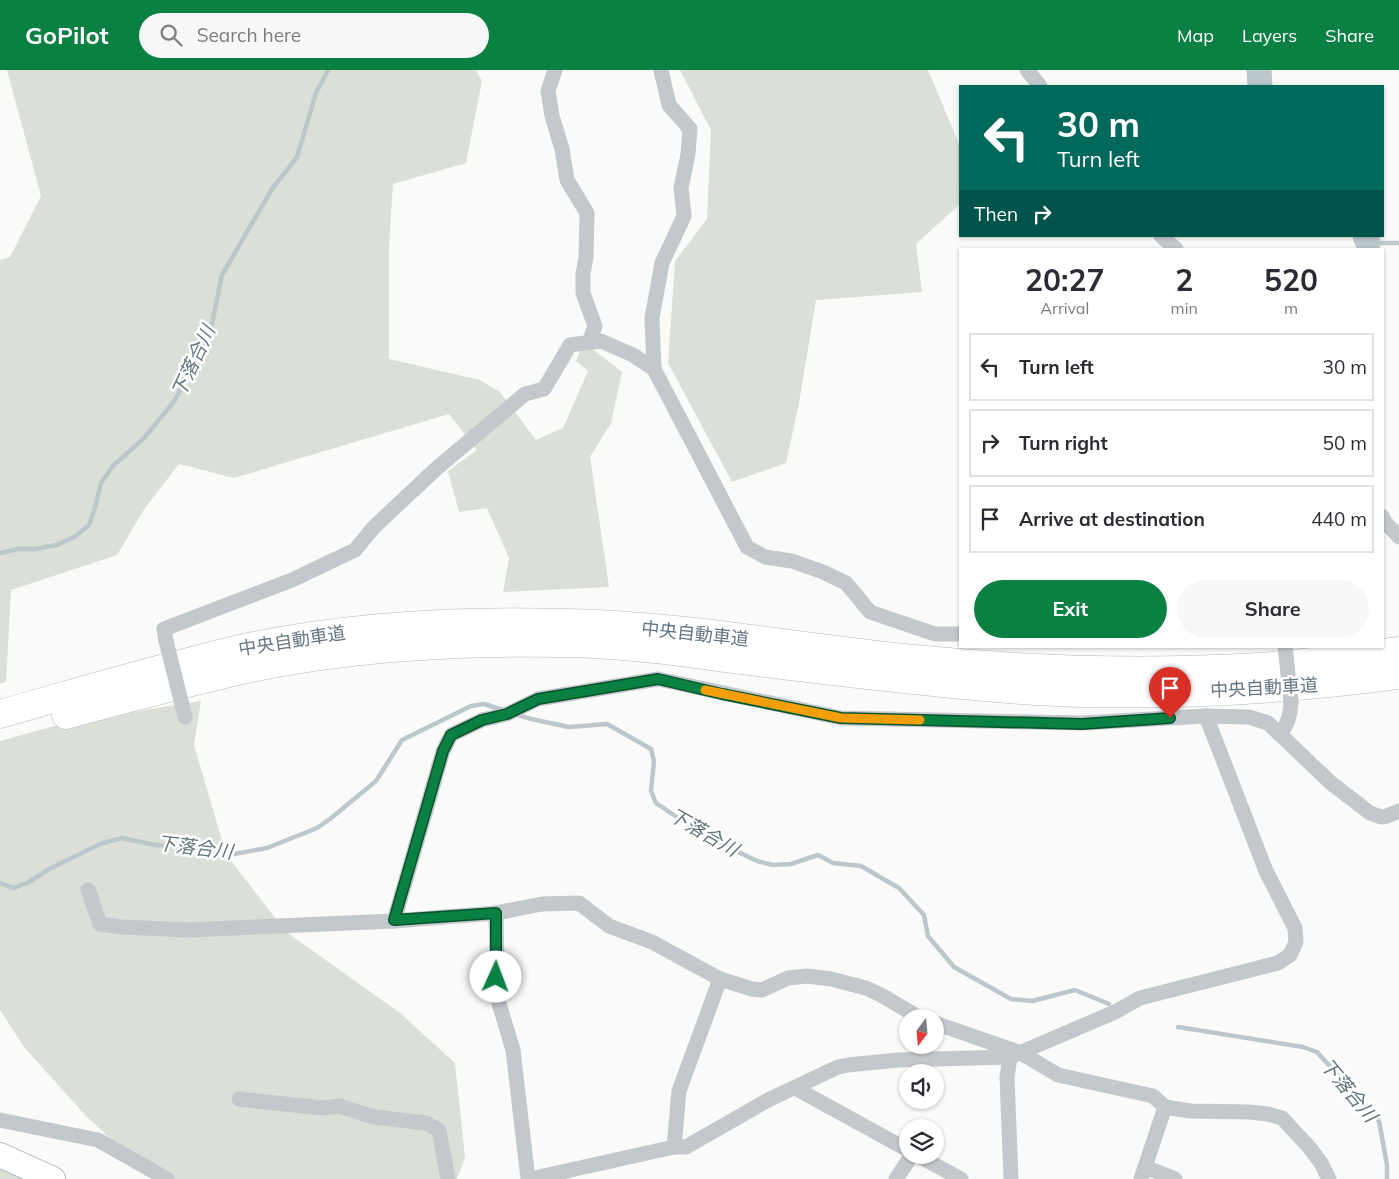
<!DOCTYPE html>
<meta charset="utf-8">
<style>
:root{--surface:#fff;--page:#f7f7f7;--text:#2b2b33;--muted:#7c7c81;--line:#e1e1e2;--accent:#0b8043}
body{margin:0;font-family:Mulish,"Noto Sans JP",sans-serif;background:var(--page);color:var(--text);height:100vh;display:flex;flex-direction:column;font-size:19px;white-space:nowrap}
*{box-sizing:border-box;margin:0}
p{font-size:16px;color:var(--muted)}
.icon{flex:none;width:28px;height:28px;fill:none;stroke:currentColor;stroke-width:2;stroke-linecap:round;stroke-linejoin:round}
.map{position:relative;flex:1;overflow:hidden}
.details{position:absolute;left:959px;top:178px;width:425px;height:400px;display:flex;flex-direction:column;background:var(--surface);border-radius:0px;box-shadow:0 1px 4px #0004}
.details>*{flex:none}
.banner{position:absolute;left:959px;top:15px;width:425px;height:152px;border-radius:0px;box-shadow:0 1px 4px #0004;background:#00695c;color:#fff;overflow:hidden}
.needle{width:32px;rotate:196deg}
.fabs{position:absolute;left:899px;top:939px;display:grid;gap:10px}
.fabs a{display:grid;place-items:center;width:45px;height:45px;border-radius:50%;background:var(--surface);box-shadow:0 1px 4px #0004;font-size:25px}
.pin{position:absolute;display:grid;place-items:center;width:42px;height:42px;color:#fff;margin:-51px -21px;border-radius:50% 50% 50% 0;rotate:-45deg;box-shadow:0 0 5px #0007}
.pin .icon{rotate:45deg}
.me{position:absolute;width:55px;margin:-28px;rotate:2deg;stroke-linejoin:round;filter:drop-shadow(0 0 4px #0008)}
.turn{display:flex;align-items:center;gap:18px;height:105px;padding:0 15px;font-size:22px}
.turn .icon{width:65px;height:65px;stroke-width:2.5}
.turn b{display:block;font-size:35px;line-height:42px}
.then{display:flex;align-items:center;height:48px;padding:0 15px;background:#0003;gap:10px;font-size:19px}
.eta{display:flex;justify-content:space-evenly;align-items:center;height:85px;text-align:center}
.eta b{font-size:30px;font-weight:700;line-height:35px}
.action{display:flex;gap:10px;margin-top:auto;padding:10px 15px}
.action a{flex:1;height:58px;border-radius:30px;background:var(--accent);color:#fff;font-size:20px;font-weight:700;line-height:58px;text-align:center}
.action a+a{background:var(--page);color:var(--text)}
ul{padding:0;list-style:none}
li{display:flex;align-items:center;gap:15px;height:68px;margin:0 10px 8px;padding:0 5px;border:2px solid var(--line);border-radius:0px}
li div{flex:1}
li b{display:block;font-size:19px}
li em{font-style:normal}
header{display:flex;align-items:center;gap:30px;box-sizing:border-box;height:70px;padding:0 25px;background:var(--accent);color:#fff}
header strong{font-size:24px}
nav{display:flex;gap:28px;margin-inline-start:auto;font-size:18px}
.search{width:350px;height:45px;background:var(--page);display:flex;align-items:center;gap:12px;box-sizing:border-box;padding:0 18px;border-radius:28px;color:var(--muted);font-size:19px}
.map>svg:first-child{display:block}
</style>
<header>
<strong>GoPilot</strong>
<div class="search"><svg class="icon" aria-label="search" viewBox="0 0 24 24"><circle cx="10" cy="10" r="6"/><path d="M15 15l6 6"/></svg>Search here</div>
<nav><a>Map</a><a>Layers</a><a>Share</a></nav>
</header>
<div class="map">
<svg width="1399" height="1109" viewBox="0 0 1399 1109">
<rect width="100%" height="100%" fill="#fafaf8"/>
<g fill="#dadfd7">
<path d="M7,0H476L482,11L466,93L393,114L389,176V289L480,310L500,322L536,370L563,358L588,301L576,291L580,281L594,280L622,302L611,353L590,387L609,517L503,522L509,488L487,438L459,442L448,401L477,380L449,344L234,408L179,394L145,438L117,485L11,520L6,612L0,614V190L10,187L41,126Z"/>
<path d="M680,0H928L960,76V134L916,174L922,222L816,230L799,333L786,393L732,412L668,293L675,191L707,149L711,60Z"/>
<path d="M201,631L194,675L226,784L285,861L400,943L455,993L465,1087L457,1109H154L86,1046L24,977L0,940V671L69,652Z"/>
<path d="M0,1091L26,1109H0Z"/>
</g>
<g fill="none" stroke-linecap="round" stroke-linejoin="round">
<g stroke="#bbc7cb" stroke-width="4.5">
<path d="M1368,173H1399"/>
<path d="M0,483L18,479H35L57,475L76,466L89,455L95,438L101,413L113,396L144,368L175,330L211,259L222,205L272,119L297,87L316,23L328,0"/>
<path d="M515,644L531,649L569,657L607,654L651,679L654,691L651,721L656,733L703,765L757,791L773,795L791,794L818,785L833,793L861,796L899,818L924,845L928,866L954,897L1011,929L1032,931L1075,920L1109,934"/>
<path d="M0,813L14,818L29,812L49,799L100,774L122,768L155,775L188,777L234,784L267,778L317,758L330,749L376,711L402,670L471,636L484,634L503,640"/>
<path d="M1178,957L1303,977L1317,982L1379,1051L1387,1095V1109"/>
</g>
<g stroke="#bbc7cb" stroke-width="25">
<path d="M1259,0L1260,16"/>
<path d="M1365,166L1368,173"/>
</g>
<g stroke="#b5babe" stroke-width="26">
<path id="primary" d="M0,1085L53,1109"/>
</g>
<g stroke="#b4b9bd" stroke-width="29">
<g id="highway">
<path d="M0,644C64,626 127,607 192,591C212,586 233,580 254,576C354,556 462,550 565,553C678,555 791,576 904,588C1021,600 1140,604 1258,597C1305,594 1352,587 1399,581"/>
<path d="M66,645C129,628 192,611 256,597C353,577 466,571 565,573C624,574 682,582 740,590C829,601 919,612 1008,619C1138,629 1270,622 1399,605"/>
</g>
</g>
<g stroke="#c3c8cc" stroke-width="15">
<path d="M555,0L548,21L552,46L562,79L567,110L587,143L586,187L583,204V223L595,256L589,273"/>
<path d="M1027,0L1040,16"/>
<path d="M1161,166L1176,179"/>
<path d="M654,299L652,248L662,193L684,146L681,118L688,84L690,59L669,35L661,0"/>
<path d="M1382,446L1385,452L1399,467"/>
<path d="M166,571L164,559L292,510L355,480L374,457L437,398L525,324L544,319L570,275L601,271L633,285L654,299L747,477L765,487L792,491L823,502L846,513L870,542L935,564H960"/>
<path d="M1279,664C1289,654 1290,645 1291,632"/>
<path d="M88,820L100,854L122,857L188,860L394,851L496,843L542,834L579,833L609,856L652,872L720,909L752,919L762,920L788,908L807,906L831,909L866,918L881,925L920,948"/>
<path d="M496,843L497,894L495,920L513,980L528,1109"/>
<path d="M394,851L443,681L451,665L482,650L507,644L538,629L658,609L841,648L1082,653L1206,646L1249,647L1268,653L1331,713L1370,743L1381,747L1387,746L1399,741"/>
<path d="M935,953L1021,983L1058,1005L1153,1026L1165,1037L1190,1041L1250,1042L1267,1044L1282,1048L1309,1077L1321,1093L1329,1109"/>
<path d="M1010,987L1007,1007L1011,1109"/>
<path d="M795,1018L908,1080"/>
<path d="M239,1029L322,1038L339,1036L374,1047L426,1053L439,1060L448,1109"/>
<path d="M0,1050L98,1070L167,1109"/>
<path d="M674,1077L679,1021L720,909"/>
<path d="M917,1085L961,1109"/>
<path d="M1145,1097L1175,1109"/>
<path d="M530,1109L674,1077H686L768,1030L838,997L848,995L898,990L1010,987L1115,942L1140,928L1278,893L1290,885L1296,872L1295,858L1266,801L1206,646"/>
<path d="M896,1109L912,1085"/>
<path d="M1141,1109L1165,1037"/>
</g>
<use href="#primary" stroke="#fff" stroke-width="24"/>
<use href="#highway" stroke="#fff" stroke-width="28"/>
<g stroke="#c3c8cc" stroke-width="15">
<path d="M166,571L185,647"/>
<path d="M1285,576L1291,632"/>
</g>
</g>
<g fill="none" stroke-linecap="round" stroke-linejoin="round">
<g stroke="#07532c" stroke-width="12">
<path id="route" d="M496,907V843L394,850L443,681L451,665L482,650L507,644L538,629L658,609L722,624L841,648L1082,654L1170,648"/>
</g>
<use href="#route" stroke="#0b8043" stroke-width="9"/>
<path stroke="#f59e0b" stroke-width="9" d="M705,620L841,648L920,650"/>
</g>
<g text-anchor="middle" stroke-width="5" stroke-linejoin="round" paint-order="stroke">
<g font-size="18" fill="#657683" stroke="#fff">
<text transform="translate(695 564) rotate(6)" y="6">中央自動車道</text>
<text transform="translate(292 571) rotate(-9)" y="6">中央自動車道</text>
<text transform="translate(1264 618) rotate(-3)" y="6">中央自動車道</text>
</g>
<g font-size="19" font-style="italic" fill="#60757c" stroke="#fff">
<text transform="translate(193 291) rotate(-65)" y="7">下落合川</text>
<text transform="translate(704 762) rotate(30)" y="7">下落合川</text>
<text transform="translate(195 777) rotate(7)" y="7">下落合川</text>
<text transform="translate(1349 1020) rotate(50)" y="7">下落合川</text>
</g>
</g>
</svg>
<div class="fabs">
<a><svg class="needle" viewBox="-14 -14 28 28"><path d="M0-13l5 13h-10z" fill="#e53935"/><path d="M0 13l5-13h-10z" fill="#7c7c81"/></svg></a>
<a><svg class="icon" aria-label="sound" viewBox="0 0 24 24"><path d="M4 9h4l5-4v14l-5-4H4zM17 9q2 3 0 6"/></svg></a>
<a><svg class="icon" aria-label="layers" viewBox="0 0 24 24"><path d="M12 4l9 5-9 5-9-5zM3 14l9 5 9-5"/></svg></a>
</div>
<div class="pin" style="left:1170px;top:648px;background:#d93025"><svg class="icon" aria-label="arrive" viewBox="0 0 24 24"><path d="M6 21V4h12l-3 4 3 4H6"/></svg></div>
<svg class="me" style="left:496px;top:907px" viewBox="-20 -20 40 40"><circle r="19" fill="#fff"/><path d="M0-13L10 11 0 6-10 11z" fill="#0b8043"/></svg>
<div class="banner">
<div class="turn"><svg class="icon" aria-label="left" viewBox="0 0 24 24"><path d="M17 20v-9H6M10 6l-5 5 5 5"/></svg><div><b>30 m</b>Turn left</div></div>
<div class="then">Then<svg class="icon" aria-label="right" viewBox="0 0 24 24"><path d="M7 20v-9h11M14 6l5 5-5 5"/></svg></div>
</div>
<section class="details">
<div class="eta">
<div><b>20:27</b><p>Arrival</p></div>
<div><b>2</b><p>min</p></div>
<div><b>520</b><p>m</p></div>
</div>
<ul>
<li><svg class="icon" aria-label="left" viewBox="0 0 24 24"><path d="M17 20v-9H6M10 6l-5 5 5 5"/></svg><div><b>Turn left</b></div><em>30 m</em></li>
<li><svg class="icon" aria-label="right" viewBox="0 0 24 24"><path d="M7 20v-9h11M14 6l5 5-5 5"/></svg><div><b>Turn right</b></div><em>50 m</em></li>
<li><svg class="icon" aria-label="arrive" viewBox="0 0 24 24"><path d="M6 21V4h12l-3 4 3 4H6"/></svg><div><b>Arrive at destination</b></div><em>440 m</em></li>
</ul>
<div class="action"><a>Exit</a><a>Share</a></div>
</section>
</div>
